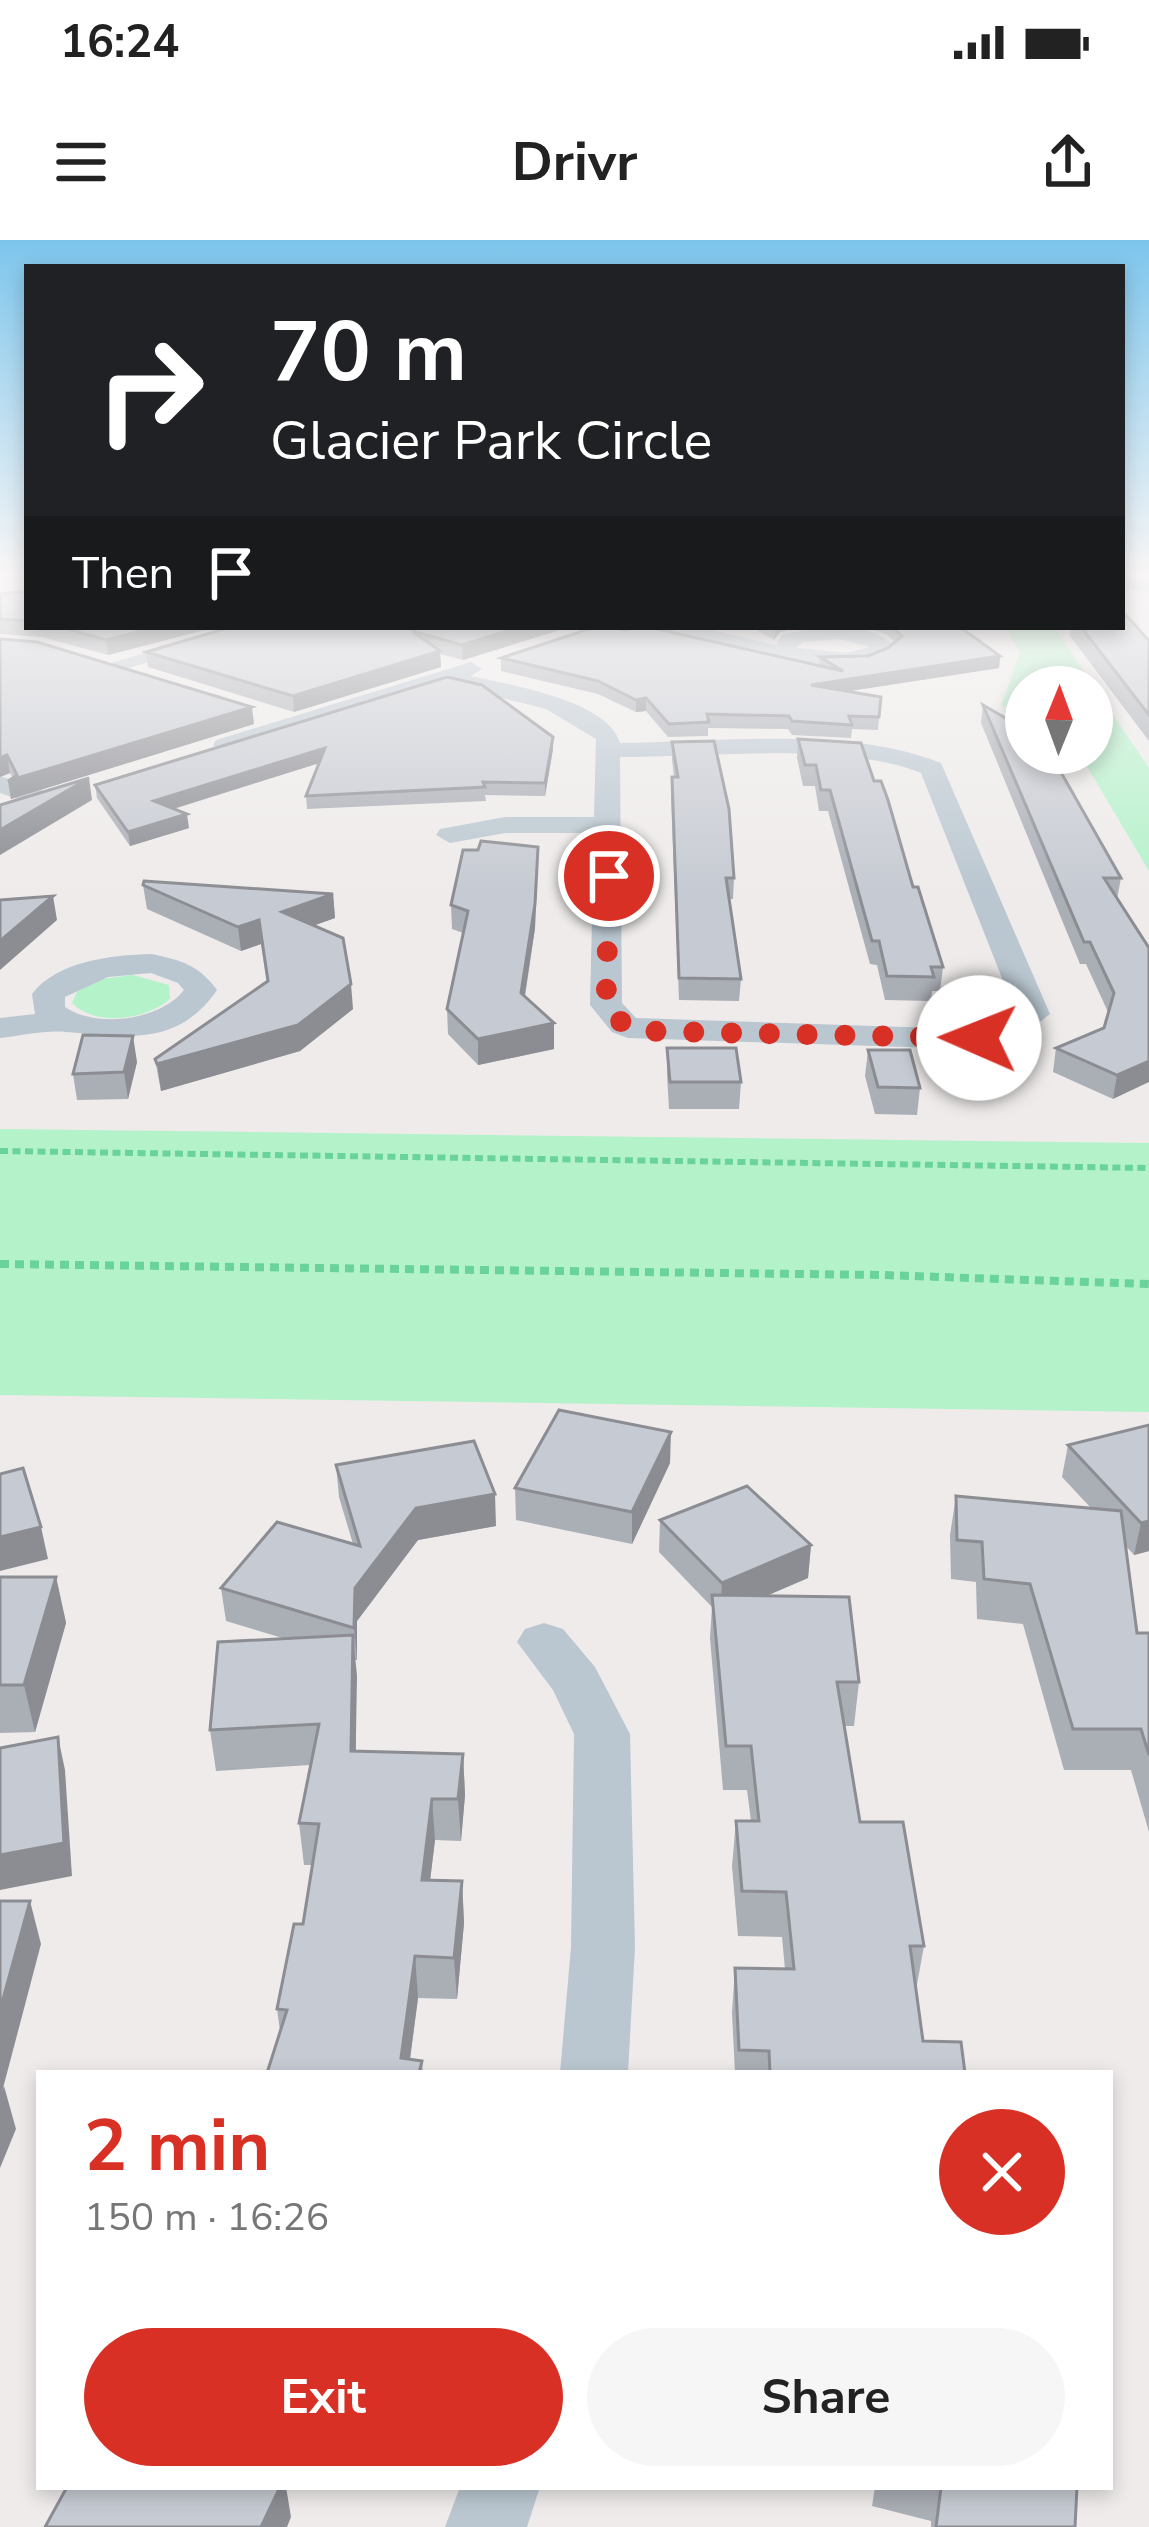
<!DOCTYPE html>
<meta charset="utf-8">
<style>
:root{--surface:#fff;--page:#f6f6f6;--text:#222;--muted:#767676;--accent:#d93025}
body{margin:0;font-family:"Nunito Sans",sans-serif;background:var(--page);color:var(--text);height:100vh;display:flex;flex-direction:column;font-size:45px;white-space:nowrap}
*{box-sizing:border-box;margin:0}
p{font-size:39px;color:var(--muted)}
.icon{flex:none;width:66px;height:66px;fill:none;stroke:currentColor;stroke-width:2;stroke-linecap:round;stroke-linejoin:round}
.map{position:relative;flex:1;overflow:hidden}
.drawer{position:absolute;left:36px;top:1830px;width:1077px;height:420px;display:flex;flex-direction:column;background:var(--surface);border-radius:0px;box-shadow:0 6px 18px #0003}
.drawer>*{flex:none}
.guide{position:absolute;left:24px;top:24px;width:1101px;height:366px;border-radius:0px;box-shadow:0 6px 18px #0003;background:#202124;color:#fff;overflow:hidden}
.needle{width:78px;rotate:1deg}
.controls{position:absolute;left:1005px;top:426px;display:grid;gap:24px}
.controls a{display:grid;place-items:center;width:108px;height:108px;border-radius:50%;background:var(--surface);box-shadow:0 6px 18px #0003;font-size:60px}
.pin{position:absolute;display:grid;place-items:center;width:102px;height:102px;color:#fff;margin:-51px;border:6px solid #fff;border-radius:50%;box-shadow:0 3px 12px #0007}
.me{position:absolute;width:132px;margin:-66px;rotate:271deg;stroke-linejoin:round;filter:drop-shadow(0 0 9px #0008)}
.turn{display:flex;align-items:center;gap:42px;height:252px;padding:0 48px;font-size:54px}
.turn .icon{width:156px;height:156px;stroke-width:2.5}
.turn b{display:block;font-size:84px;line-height:102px}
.then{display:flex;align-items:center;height:114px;padding:0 48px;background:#0003;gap:24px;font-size:45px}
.round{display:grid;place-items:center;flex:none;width:126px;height:126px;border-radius:63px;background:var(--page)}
.headline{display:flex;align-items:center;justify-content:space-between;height:204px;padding:0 48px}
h1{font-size:72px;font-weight:700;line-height:90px;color:var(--accent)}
.cta{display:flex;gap:24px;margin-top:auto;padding:24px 48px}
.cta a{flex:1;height:138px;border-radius:72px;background:var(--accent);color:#fff;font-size:48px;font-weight:700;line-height:138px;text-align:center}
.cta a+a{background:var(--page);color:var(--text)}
.status{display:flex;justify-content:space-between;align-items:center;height:84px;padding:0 60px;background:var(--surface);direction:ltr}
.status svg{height:33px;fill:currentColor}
header{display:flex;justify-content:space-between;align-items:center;height:156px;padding:0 48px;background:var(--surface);font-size:54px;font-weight:700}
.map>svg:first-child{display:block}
</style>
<div class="status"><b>16:24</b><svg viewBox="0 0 49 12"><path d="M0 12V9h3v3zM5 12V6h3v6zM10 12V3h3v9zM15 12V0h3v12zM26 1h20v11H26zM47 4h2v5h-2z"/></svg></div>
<header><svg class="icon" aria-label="menu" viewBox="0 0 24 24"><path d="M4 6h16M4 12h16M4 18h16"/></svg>Drivr<svg class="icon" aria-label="share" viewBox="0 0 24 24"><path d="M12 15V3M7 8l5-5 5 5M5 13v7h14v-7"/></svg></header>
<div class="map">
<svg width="1149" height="2287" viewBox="0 0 1149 2287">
<rect width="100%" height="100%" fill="#efebeb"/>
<g fill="#b4f2ca">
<path d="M992,387H1054L1149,528V631L1079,513H1092V447H1026V471L1001,466L1020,412L1008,392Z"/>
<path d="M133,735L169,745L170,759C145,780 96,787 72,763L78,750L101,739Z"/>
<path d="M0,889L1149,903V1172L0,1155Z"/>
</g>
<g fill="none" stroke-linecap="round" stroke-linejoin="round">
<path stroke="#69d39b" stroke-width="6" stroke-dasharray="8 4.5" stroke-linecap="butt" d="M0,911L1149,928"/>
<path stroke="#69d39b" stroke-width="8" stroke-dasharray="9 6" stroke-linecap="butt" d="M0,1024L882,1035L1149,1044"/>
<g fill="#bac7d0" fill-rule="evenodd">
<path d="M1122,337L1149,340V352L1122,349Z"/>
<path d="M234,387H268L108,434L97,427Z"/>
<path d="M664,387H700L776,405L781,396C817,385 867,378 896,408C882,422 864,426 845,426C811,427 688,406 664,387ZM839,399L870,407L846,413L796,408L803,402Z"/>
<path d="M471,422L482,429L471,436C509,445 608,460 620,503C719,502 849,486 941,523L1050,774L1017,800L965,809L628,798L612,792L590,765L594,593H505L450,603L436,595L440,589L505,577H594L596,499L546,469L446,444L234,510L225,512L213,505L216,500ZM620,517C704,517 846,502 921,533L1015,771L995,784L965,789L636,778L622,763Z"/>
<path d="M0,536L55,555L59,561L46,569L0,553Z"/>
<path d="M151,714C181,720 199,725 217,750C178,807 126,797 66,792C45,790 21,796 0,798V778L35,774L32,754C57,721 112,715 151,714ZM151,733L178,743L184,750C161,780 97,789 65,767V757L108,737Z"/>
<path d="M544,1383L563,1389L595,1427L630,1494L635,1707L628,1833H560L571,1707L574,1494L553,1450L517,1402L525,1389Z"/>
<path d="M460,2247H540L527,2287H445Z"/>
</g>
</g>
<g fill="#aaaeb5">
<path d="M27,351V387H216L108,415L42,397L0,394V354Z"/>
<path d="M231,387H566V388L463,420L440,414L441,427L294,472L148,427L146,412Z"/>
<path d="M751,387H799L780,392L774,400Z"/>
<path d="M866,387H960L1000,416L999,428L849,451L881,457L878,490L852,489L851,498L792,495L788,489L708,488V496L668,497L646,471L636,472L598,454L501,431V418L819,425L820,417L868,416L888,408L895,402L886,394Z"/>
<path d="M1071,387H1122L1149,401V501L1070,396Z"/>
<path d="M0,399L254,484L11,559L8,541L13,538L10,533L0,537Z"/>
<path d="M447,437L553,509L545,556L485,555L486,561L307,569L306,556L319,523L174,569L189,588L130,606L97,558L95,545Z"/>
<path d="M983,465L1121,638L1117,659L1149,708L1113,859L1053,832L1056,808L1104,788L1108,772L1086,724H1080L981,483Z"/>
<path d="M798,499L913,647L943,727L940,751H932L931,761L885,760L877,725L870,724L828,571H819L815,546H803L797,518Z"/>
<path d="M672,502L734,638L733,659H729L741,739L739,761L679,760L671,556L672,537H674L672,520Z"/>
<path d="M538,607L535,688L525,757L554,809L478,825L448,794L447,769L463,693L452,689L451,665L478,610Z"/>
<path d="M143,645L333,654L335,678L314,685L353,769L300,811L161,851L155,819L267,742L261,704L241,711L147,669Z"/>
<path d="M667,808L741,842L739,869H669L667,834Z"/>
<path d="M868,810L920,848L917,875L875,874L865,836Z"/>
<path d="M137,822L128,859L77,860L73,834Z"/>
<path d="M1149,1185V1311L1134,1315L1126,1306L1137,1393H1149V1592L1131,1530H1064L1023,1384L977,1379L976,1342L951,1339L950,1295L956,1256L1091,1268L1062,1237L1068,1205Z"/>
<path d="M670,1223L632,1304L516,1280L515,1248Z"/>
<path d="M336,1225L496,1286L418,1300L357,1381V1420H355L356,1511L463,1514L465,1555L461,1601L435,1600L430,1640L462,1641L464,1683L457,1759L418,1758L410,1820L422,1821L423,1833H267L280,1791L277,1769L303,1684L313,1625H304L299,1583L310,1525L216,1531L210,1490L286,1399L226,1381L221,1348L353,1304L339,1257Z"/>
<path d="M660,1280L811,1305L808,1338L766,1356L859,1442L854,1486H844L860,1582L924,1706L916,1750L923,1801L965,1833H735L732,1773L735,1728L785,1729L782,1697L738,1696L732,1626L736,1581H751L747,1550H723L710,1398L712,1367L659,1312Z"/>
<path d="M0,1337H56L66,1383L35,1492L0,1493Z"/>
<path d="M875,2247H1077L1075,2287H931V2281L872,2266Z"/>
</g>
<g fill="#8b8d93">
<path d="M157,387H216L108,415L106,400Z"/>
<path d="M520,387L566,388L463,420L462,405Z"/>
<path d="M775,387H799L780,392L774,400Z"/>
<path d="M440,411L441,427L294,472L293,456Z"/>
<path d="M1000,416L999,428L811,457V445Z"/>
<path d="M646,458V471L636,472V460Z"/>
<path d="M252,467L254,484L11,559L8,541Z"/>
<path d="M553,497V509L545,556V543Z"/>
<path d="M325,508L326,521L156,574L154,561Z"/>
<path d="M7,515L10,533L0,537V518Z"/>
<path d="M89,538L92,560L0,615V590Z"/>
<path d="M187,574L189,588L130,606L128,592Z"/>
<path d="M538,607L535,688L521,779V753Z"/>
<path d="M333,654L335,678L285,696L282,672Z"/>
<path d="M53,656L57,680L0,730V701Z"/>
<path d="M259,680L261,704L241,711L238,687Z"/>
<path d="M351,744L353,769L300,811L161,851L157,824Z"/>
<path d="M554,783V809L478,825V799Z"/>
<path d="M133,796L137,822L128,859L124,832Z"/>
<path d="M1149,821V842L1113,859L1117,835Z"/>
<path d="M671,1192L670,1223L632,1304V1272Z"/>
<path d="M495,1254L496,1286L418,1300L357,1381V1420L354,1388L355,1348L416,1268Z"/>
<path d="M1149,1281V1311L1134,1315L1141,1283Z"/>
<path d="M41,1287L48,1319L0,1331V1297Z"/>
<path d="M811,1305L808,1338L720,1376L722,1343Z"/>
<path d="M56,1337L66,1383L35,1492L24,1445Z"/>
<path d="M353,1395L357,1436L355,1552L351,1511Z"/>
<path d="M58,1497L65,1530L72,1636L0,1650V1615Z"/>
<path d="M463,1514L465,1555L461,1601L458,1559Z"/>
<path d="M432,1559L435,1600L425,1682L422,1640Z"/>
<path d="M462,1641L464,1683L457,1759L454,1718Z"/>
<path d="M30,1661L41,1704L2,1852L4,1846L16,1889L0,1928V1770Z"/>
<path d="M415,1716L418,1758L408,1833L401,1818Z"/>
<path d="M271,2247H286L291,2277L287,2287H261Z"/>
</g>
<g fill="#c6cad2" stroke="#8b8d93" stroke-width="3">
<path d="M27,351V381L0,379V354Z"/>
<path d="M1122,375H1126L1149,401V475L1081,387H1122Z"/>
<path d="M60,387H157L106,400Z"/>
<path d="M231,387H520L462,405L412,391L440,411L293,456L146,412Z"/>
<path d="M595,387H613L625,390L634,387H648L843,431L820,417L868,416L888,408L902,396L892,387H960L1000,416L811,445L881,457L879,477L849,476L852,485L792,481L789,476L707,474L709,482L669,484L646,458L636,460L598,441L501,418Z"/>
<path d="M0,399L37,402L252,467L8,541L17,535L7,515L0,518Z"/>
<path d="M447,437L482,445L553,497L545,543L483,542L485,547L306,556L325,508L154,561L187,574L128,592L95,545Z"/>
<path d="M983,465L1026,490V513H1050L1121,638H1104L1149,708V821L1117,835L1056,808L1104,788L1114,753L1090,702H1084Z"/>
<path d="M798,499L861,503L874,541H881L888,560L913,647H918L943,727H931L934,737L887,736L879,701H872L830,550H821L816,525H805Z"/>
<path d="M714,501L729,569L734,638H726L741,739L679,738L672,537H678L672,502Z"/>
<path d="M89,538L0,590V565Z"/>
<path d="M481,601L538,607L535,664L521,753L554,783L478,799L447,769L468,671L451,665L463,610H478Z"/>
<path d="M144,641L333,654L282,672L343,698L351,744L298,785L157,824L155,819L268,741L259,680L238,687L143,645Z"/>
<path d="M53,656L0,701V660Z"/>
<path d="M83,795L133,796L124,832L73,834Z"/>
<path d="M667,808H736L741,842H670Z"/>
<path d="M868,810H910L920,848L878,847Z"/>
<path d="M559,1170L671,1192L632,1272L515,1248Z"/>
<path d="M1149,1185V1281L1141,1283L1068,1205Z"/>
<path d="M474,1201L495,1254L416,1268L355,1348L354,1388L221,1348L277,1282L360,1306L336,1225Z"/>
<path d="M23,1228L41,1287L0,1297V1234Z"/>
<path d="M747,1246L811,1305L722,1343L660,1280Z"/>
<path d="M956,1256L1121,1271L1137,1393H1149V1515L1141,1489H1073L1030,1344L984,1339L982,1302L957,1300Z"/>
<path d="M0,1337H56L24,1445H0Z"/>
<path d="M712,1355L849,1357L859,1442H837L860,1582H903L924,1706H910L923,1801L961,1802L965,1833H770L769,1811L739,1810L735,1728L794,1729L786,1652L742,1651L736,1581H759L751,1506H726Z"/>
<path d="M353,1395L351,1511L463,1514L458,1559H432L422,1640L462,1641L454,1718L415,1716L401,1818L422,1821L419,1833H267L287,1770L277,1769L294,1684H303L319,1584L299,1583L319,1484L210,1490L218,1402Z"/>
<path d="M58,1497L64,1603L0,1615V1508Z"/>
<path d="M0,1661H30L0,1770Z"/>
<path d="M67,2247H280L261,2287H45Z"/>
<path d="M941,2247H1077L1075,2287H936Z"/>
</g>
<linearGradient id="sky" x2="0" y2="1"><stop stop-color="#7dc5ec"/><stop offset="0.51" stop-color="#f8f6f6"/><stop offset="1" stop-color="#f8f6f6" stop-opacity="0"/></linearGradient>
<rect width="1149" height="652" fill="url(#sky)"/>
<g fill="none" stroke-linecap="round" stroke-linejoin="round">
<path stroke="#d93025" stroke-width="21" stroke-dasharray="0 37.8" d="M609,636L606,765L624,785L640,791L979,798"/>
</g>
</svg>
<div class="controls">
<a><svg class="needle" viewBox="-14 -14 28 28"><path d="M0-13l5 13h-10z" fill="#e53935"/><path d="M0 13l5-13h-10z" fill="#767676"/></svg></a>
</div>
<div class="pin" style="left:609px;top:636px;background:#d93025"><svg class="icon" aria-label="arrive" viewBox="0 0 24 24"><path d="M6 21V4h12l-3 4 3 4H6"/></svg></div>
<svg class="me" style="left:979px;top:798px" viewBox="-20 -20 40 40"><circle r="19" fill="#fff"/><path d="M0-13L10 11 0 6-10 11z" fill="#d93025"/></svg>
<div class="guide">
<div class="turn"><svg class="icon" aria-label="right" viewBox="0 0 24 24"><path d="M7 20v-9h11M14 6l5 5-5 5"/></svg><div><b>70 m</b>Glacier Park Circle</div></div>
<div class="then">Then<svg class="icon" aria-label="arrive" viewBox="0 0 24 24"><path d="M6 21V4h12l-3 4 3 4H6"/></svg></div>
</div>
<section class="drawer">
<div class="headline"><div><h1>2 min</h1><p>150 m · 16:26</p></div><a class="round" style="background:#d93025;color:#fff"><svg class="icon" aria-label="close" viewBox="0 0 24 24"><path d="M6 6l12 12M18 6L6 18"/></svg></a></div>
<div class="cta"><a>Exit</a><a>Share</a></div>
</section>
</div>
